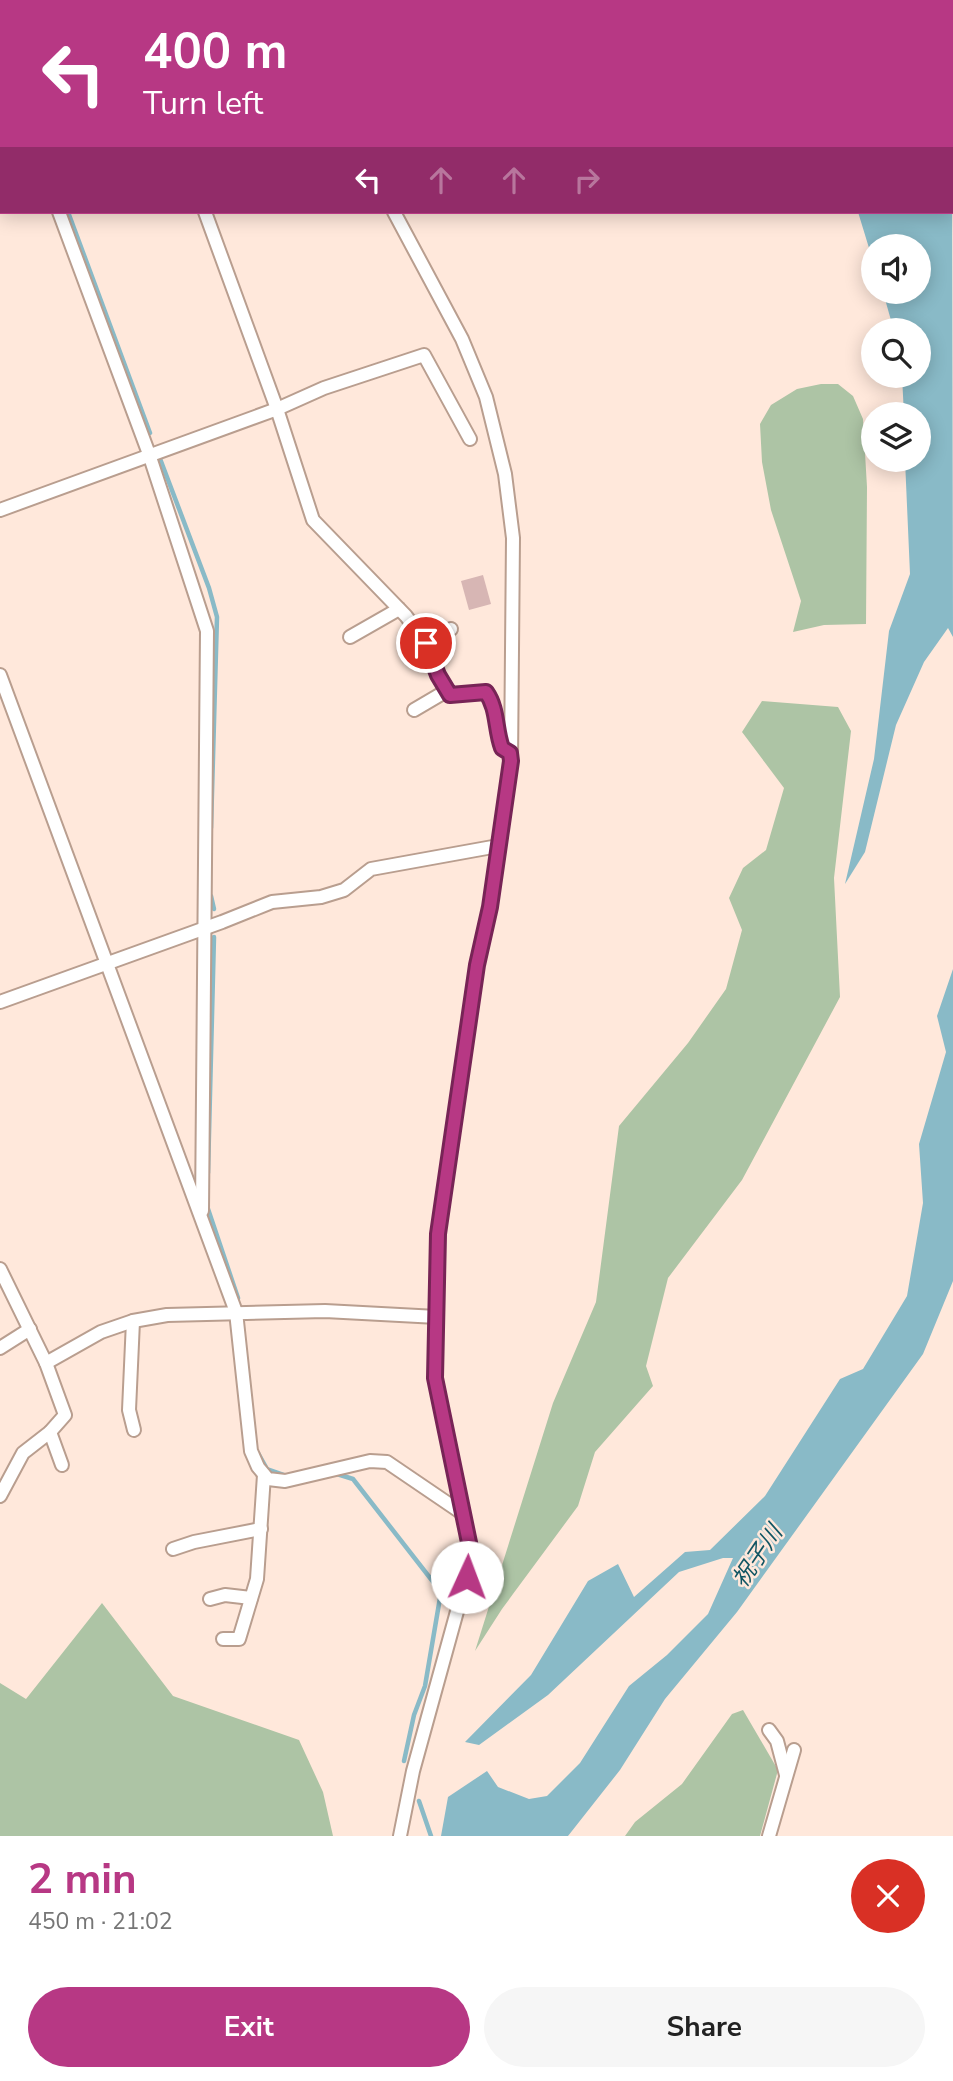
<!DOCTYPE html>
<meta charset="utf-8">
<style>
:root{--surface:#fff;--page:#f6f6f6;--text:#222;--muted:#767676;--accent:#b73884}
body{margin:0;font-family:"Nunito Sans","Noto Sans JP",sans-serif;background:var(--page);color:var(--text);height:100vh;display:flex;flex-direction:column;font-size:26px;white-space:nowrap}
*{box-sizing:border-box;margin:0}
p{font-size:23px;color:var(--muted)}
.icon{flex:none;width:38px;height:38px;fill:none;stroke:currentColor;stroke-width:2;stroke-linecap:round;stroke-linejoin:round}
.map{position:relative;height:1836px;overflow:hidden}
.side{display:flex;flex-direction:column;background:var(--surface);flex:1}
.side>*{flex:none}
.guide{position:absolute;left:0px;top:0px;width:954px;height:214px;box-shadow:0 4px 18px #0003;background:#b73884;color:#fff;overflow:hidden}
.buttons{position:absolute;left:861px;top:234px;display:grid;gap:14px}
.buttons a{display:grid;place-items:center;width:70px;height:70px;border-radius:50%;background:var(--surface);box-shadow:0 4px 18px #0003;font-size:35px}
.pin{position:absolute;display:grid;place-items:center;width:60px;height:60px;color:#fff;margin:-30px;border:4px solid #fff;border-radius:50%;box-shadow:0 2px 7px #0007}
.me{position:absolute;width:77px;margin:-38px;rotate:2deg;stroke-linejoin:round;filter:drop-shadow(0 0 5px #0008)}
.turn{display:flex;align-items:center;gap:24px;height:147px;padding:0 28px;font-size:32px}
.turn .icon{width:91px;height:91px;stroke-width:2.5}
.turn b{display:block;font-size:49px;line-height:60px}
.lanes{display:flex;align-items:center;height:66px;padding:0 28px;background:#0003;justify-content:center;gap:35px;direction:ltr}
.lanes .off{opacity:.35}
.round{display:grid;place-items:center;flex:none;width:74px;height:74px;border-radius:37px;background:var(--page)}
.head{display:flex;align-items:center;justify-content:space-between;height:119px;padding:0 28px}
h1{font-size:42px;font-weight:700;line-height:52px;color:var(--accent)}
.cta{display:flex;gap:14px;margin-top:auto;padding:14px 28px}
.cta a{flex:1;height:80px;border-radius:42px;background:var(--accent);color:#fff;font-size:28px;font-weight:700;line-height:80px;text-align:center}
.cta a+a{background:var(--page);color:var(--text)}
.map>svg:first-child{display:block}
</style>
<div class="map">
<svg width="953" height="1836" viewBox="0 0 953 1836">
<rect width="100%" height="100%" fill="#ffe8db"/>
<g fill="#adc4a5">
<path d="M821,384H838L853,396L863,419L867,487L866,624L824,625L793,632L801,601L771,510L762,462L760,424L771,405L797,389Z"/>
<path d="M762,701L838,707L851,731L834,878L840,997L742,1180L668,1278L646,1366L653,1386L595,1452L578,1506L502,1609L475,1651L553,1403L596,1302L619,1126L688,1043L726,989L742,930L729,898L743,868L766,850L784,788L742,732Z"/>
<path d="M102,1603L173,1696L299,1740L323,1792L333,1836H0V1683L26,1699Z"/>
<path d="M743,1710L778,1770L760,1836H625L635,1822L682,1784L732,1714Z"/>
</g>
<g fill="#89bac7">
<path d="M952,146L953,637L948,628L924,662L896,725L865,852L845,884L874,759L889,631L910,574L905,460H919V415H904L902,376H919V331H894L883,292H919V247H873V261L858,212H952Z"/>
<path d="M953,969V1281L923,1354L737,1612L665,1699L620,1770L568,1836H441L448,1797L487,1771L498,1787L529,1799L547,1796L580,1763L629,1686L667,1655L708,1614L733,1558H723L679,1572L548,1695L479,1745L465,1742L531,1675L588,1581L618,1564L634,1597L685,1552L710,1550L765,1496L840,1379L863,1369L907,1296L923,1203L919,1144L946,1052L937,1016Z"/>
</g>
<g fill="none" stroke-linecap="round" stroke-linejoin="round">
<g stroke="#89bac7" stroke-width="4.5">
<path d="M0,32L2,37"/>
<path d="M68,212L150,433"/>
<path d="M159,456L209,588L217,617L211,828"/>
<path d="M211,896L214,909"/>
<path d="M208,1173L214,937"/>
<path d="M207,1206L238,1298"/>
<path d="M258,1453L267,1469L287,1476"/>
<path d="M337,1474L353,1479L441,1592L425,1686L414,1715L404,1761"/>
<path d="M419,1801L431,1836"/>
</g>
</g>
<path fill="#d7b6b4" d="M483,575L491,604L469,610L461,581Z"/>
<g fill="none" stroke-linecap="round" stroke-linejoin="round">
<g stroke="#b99e8f" stroke-width="10">
<path id="lane" d="M377,2L380,0"/>
</g>
<g stroke="#b99e8f" stroke-width="16">
<g id="street">
<path d="M126,0L127,2"/>
<path d="M263,0L264,2"/>
<path d="M321,2V0"/>
<path d="M0,51L2,56"/>
<path d="M59,212L149,454L207,631L202,1211"/>
<path d="M205,212L277,409L313,520L406,616L426,643L438,675L451,695L487,692C498,709 495,728 502,748L510,753"/>
<path d="M394,212L462,339L486,397L505,474L513,538L511,761L490,907L477,965L438,1234L435,1378L472,1557L413,1771L400,1836"/>
<path d="M0,510L277,409L324,388L424,355L470,439"/>
<path d="M350,637L399,609"/>
<path d="M426,643L451,629"/>
<path d="M0,675L236,1312L251,1451L258,1467L268,1479L285,1481L370,1461L387,1462L462,1513"/>
<path d="M414,710L448,690"/>
<path d="M0,1002L222,922L272,902L321,897L344,890L371,869L498,846"/>
<path d="M0,1269L46,1363L101,1332L133,1321L167,1315L325,1311L437,1317"/>
<path d="M133,1321L129,1410L134,1430"/>
<path d="M0,1348L30,1329"/>
<path d="M50,1432L62,1465"/>
<path d="M0,1496L23,1453L50,1432L65,1415L46,1363"/>
<path d="M173,1549L194,1542L261,1529"/>
<path d="M210,1599L225,1595L251,1598"/>
<path d="M223,1639H239L257,1579L264,1475"/>
<path d="M769,1730L777,1741L786,1775"/>
<path d="M769,1836L794,1750"/>
</g>
</g>
<use href="#lane" stroke="#fff" stroke-width="6"/>
<use href="#street" stroke="#fff" stroke-width="12"/>
</g>
<g fill="none" stroke-linecap="round" stroke-linejoin="round">
<g stroke="#772456" stroke-width="18">
<path id="route" d="M426,643L438,675L450,695L486,692C498,709 495,729 502,748L510,753L511,761L490,907L477,965L438,1234L435,1378L472,1557L467,1577"/>
</g>
<use href="#route" stroke="#b73884" stroke-width="12"/>
</g>
<g text-anchor="middle" stroke-width="5" stroke-linejoin="round" paint-order="stroke">
<g font-size="23" font-style="italic" fill="#115563" stroke="#ffe8db">
<text transform="translate(757 1556) rotate(-56)" y="8">祝子川</text>
</g>
</g>
</svg>
<div class="buttons">
<a><svg class="icon" aria-label="sound" viewBox="0 0 24 24"><path d="M4 9h4l5-4v14l-5-4H4zM17 9q2 3 0 6"/></svg></a>
<a><svg class="icon" aria-label="search" viewBox="0 0 24 24"><circle cx="10" cy="10" r="6"/><path d="M15 15l6 6"/></svg></a>
<a><svg class="icon" aria-label="layers" viewBox="0 0 24 24"><path d="M12 4l9 5-9 5-9-5zM3 14l9 5 9-5"/></svg></a>
</div>
<div class="pin" style="left:426px;top:643px;background:#d93025"><svg class="icon" aria-label="arrive" viewBox="0 0 24 24"><path d="M6 21V4h12l-3 4 3 4H6"/></svg></div>
<svg class="me" style="left:467px;top:1577px" viewBox="-20 -20 40 40"><circle r="19" fill="#fff"/><path d="M0-13L10 11 0 6-10 11z" fill="#b73884"/></svg>
<div class="guide">
<div class="turn"><svg class="icon" aria-label="left" viewBox="0 0 24 24"><path d="M17 20v-9H6M10 6l-5 5 5 5"/></svg><div><b>400 m</b>Turn left</div></div>
<div class="lanes"><svg class="icon" aria-label="left" viewBox="0 0 24 24"><path d="M17 20v-9H6M10 6l-5 5 5 5"/></svg><svg class="icon off" aria-label="ahead" viewBox="0 0 24 24"><path d="M12 20V5M6 11l6-6 6 6"/></svg><svg class="icon off" aria-label="ahead" viewBox="0 0 24 24"><path d="M12 20V5M6 11l6-6 6 6"/></svg><svg class="icon off" aria-label="right" viewBox="0 0 24 24"><path d="M7 20v-9h11M14 6l5 5-5 5"/></svg></div>
</div>
</div>
<section class="side">
<div class="head"><div><h1>2 min</h1><p>450 m · 21:02</p></div><a class="round" style="background:#d93025;color:#fff"><svg class="icon" aria-label="close" viewBox="0 0 24 24"><path d="M6 6l12 12M18 6L6 18"/></svg></a></div>
<div class="cta"><a>Exit</a><a>Share</a></div>
</section>
